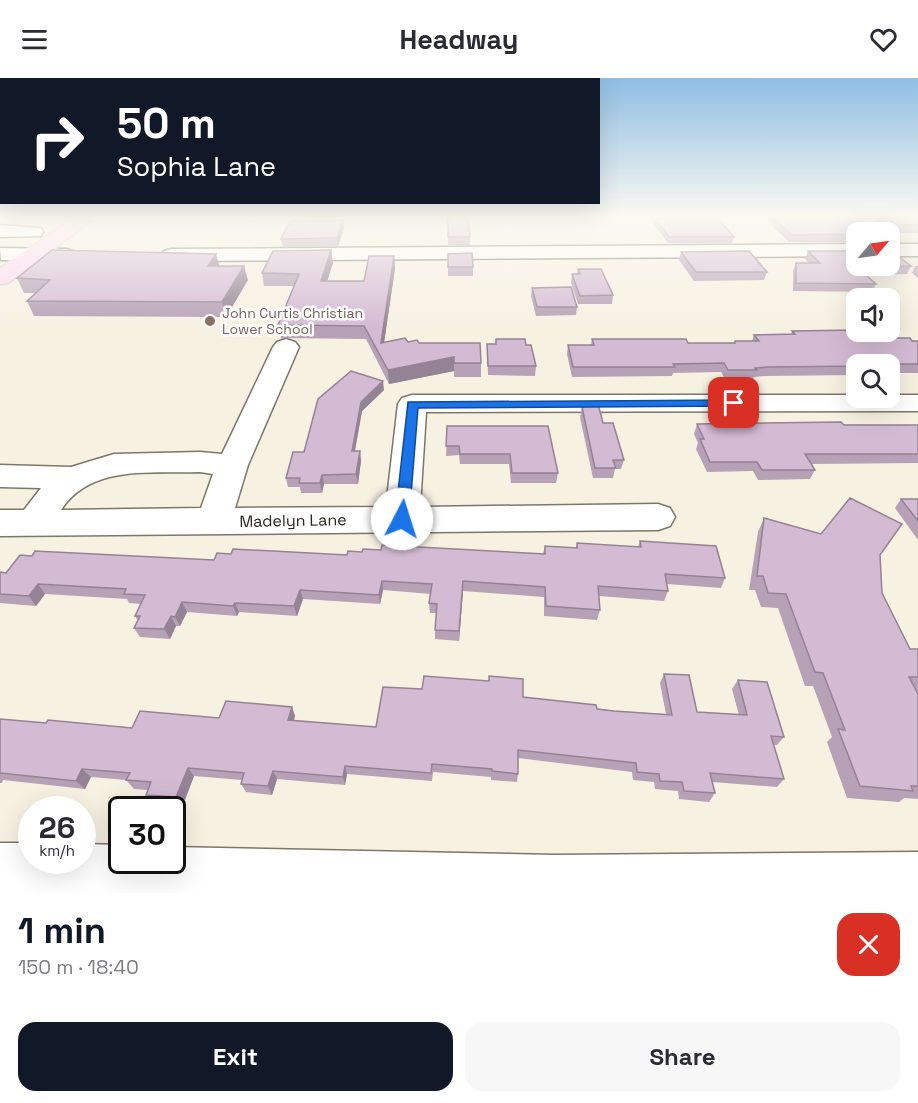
<!DOCTYPE html>
<meta charset="utf-8">
<style>
:root{--surface:#fff;--page:#f7f7f7;--text:#2b2b33;--muted:#7c7c81;--accent:#111827}
body{margin:0;font-family:"Space Grotesk",sans-serif;background:var(--page);color:var(--text);height:100vh;display:flex;flex-direction:column;font-size:22px;white-space:nowrap}
*{box-sizing:border-box;margin:0}
p{font-size:20px;color:var(--muted)}
.icon{flex:none;width:33px;height:33px;fill:none;stroke:currentColor;stroke-width:2;stroke-linecap:round;stroke-linejoin:round}
.map{position:relative;height:815px;overflow:hidden}
.side{display:flex;flex-direction:column;background:var(--surface);flex:1}
.side>*{flex:none}
.banner{position:absolute;left:0px;top:0px;width:600px;height:126px;box-shadow:0 6px 24px #0002;background:#111827;color:#fff;overflow:hidden}
.needle{width:39px;rotate:61deg}
.tools{position:absolute;left:846px;top:144px;display:grid;gap:12px}
.tools a{display:grid;place-items:center;width:54px;height:54px;border-radius:12px;background:var(--surface);box-shadow:0 6px 24px #0002;font-size:30px}
.speed{position:absolute;left:18px;top:718px;display:flex;gap:12px;font-size:30px;font-weight:700;text-align:center}
.speed>*{display:grid;place-content:center;width:78px;height:78px;border-radius:50%;background:var(--surface);box-shadow:0 6px 24px #0002;line-height:1}
.speed small{font-size:15px;font-weight:400}
.speed .limit{border:3px solid #111;border-radius:9px;background:#fff;color:#111}
.pin{position:absolute;display:grid;place-items:center;width:51px;height:51px;color:#fff;margin:-26px;border-radius:12px;box-shadow:0 3px 9px #0006}
.me{position:absolute;width:66px;margin:-33px;rotate:5deg;stroke-linejoin:round;filter:drop-shadow(0 0 4px #0008)}
.turn{display:flex;align-items:center;gap:21px;height:126px;padding:0 18px;font-size:27px}
.turn .icon{width:78px;height:78px;stroke-width:2.5}
.turn b{display:block;font-size:42px;line-height:51px}
.round{display:grid;place-items:center;flex:none;width:63px;height:63px;border-radius:18px;background:var(--page)}
.headline{display:flex;align-items:center;justify-content:space-between;height:102px;padding:0 18px}
h1{font-size:36px;font-weight:600;line-height:45px;color:var(--accent)}
.cta{display:flex;gap:12px;margin-top:auto;padding:12px 18px}
.cta a{flex:1;height:69px;border-radius:18px;background:var(--accent);color:#fff;font-size:24px;font-weight:600;line-height:69px;text-align:center}
.cta a+a{background:var(--page);color:var(--text)}
header{display:flex;justify-content:space-between;align-items:center;height:78px;padding:0 18px;background:var(--surface);font-size:27px;font-weight:600}
.map>svg:first-child{display:block}
</style>
<header><svg class="icon" aria-label="menu" viewBox="0 0 24 24"><path d="M4 6h16M4 12h16M4 18h16"/></svg>Headway<svg class="icon" aria-label="heart" viewBox="0 0 24 24"><path d="M12 20l-8-8c-3-5 5-10 8-4 3-6 11-1 8 4z"/></svg></header>
<div class="map">
<svg width="918" height="815" viewBox="0 0 918 815">
<rect width="100%" height="100%" fill="#f7f1e2"/>
<g fill="none" stroke-linecap="round" stroke-linejoin="round">
<g stroke="#7d776a" stroke-width="3">
<g id="minor">
<path d="M0,147L41,150L43,154L41,158L0,159Z"/>
<path d="M856,166V178L171,183L164,181L161,177L164,173L171,171Z"/>
<rect x="890" y="166" width="28" height="12"/>
<path d="M0,170L66,171L73,173L76,177L73,181L66,183L1,182Z"/>
<path d="M286,261L295,264L299,269L248,387L235,430L386,429L398,326L402,320L412,317H856V320H890V317H918V333L426,334L420,429L658,426L670,430L675,439L670,448L658,452L0,458V432H24L41,410L0,409V387L71,389L114,376L200,374L222,376L273,269L277,264ZM200,394L213,396L201,430L61,432C91,386 151,396 200,394Z"/>
<path d="M0,765H32V783H82V766L122,767V783H172V769L554,777L918,774V815H0Z"/>
</g>
</g>
<g stroke="#d4d4d3" stroke-width="3">
<path id="major" d="M78,137H99L8,205L0,206V190Z"/>
</g>
<use href="#minor" fill="#fff" fill-rule="evenodd"/>
<use href="#major" fill="#fed9f5" fill-rule="evenodd"/>
</g>
<g fill="#b6a1b6">
<path d="M448,137L470,159V167H448Z"/>
<path d="M769,137H844L856,154V164H789L767,143Z"/>
<path d="M868,137H918V155H894Z"/>
<path d="M655,140L734,159L732,165H668L654,146Z"/>
<path d="M344,150L338,168L283,169L281,161Z"/>
<path d="M331,172L333,185L327,203H364L394,178L395,190L384,264H408L419,265L481,285V299H454V293L389,306L366,261L281,260L278,247L294,208H264L262,195Z"/>
<path d="M808,173L911,188L907,196L866,197L876,206L872,214L793,213V193L796,185H809L805,181Z"/>
<path d="M681,174L767,194L764,202L694,203L679,182Z"/>
<path d="M448,176L473,189V198H448Z"/>
<path d="M220,188L248,202L226,239L34,238L27,223L36,215H24L17,200Z"/>
<path d="M915,188H918V200L912,195Z"/>
<path d="M578,191L613,217L612,226H578L571,205L572,196H577Z"/>
<path d="M532,210L577,229L576,237L536,238L531,218Z"/>
<path d="M792,253L918,263V295H890V286H856V297L765,298L754,299L753,301H725L721,294L673,295L672,298L572,299L567,276L568,267H591L592,261L688,265H734L735,263H752L754,257L791,256Z"/>
<path d="M496,261L526,267L536,288L535,298L488,297L487,266H496Z"/>
<path d="M384,312L362,333L355,373H360L361,383L358,406H324L322,415H301L300,409H288L286,400L304,374Z"/>
<path d="M582,329L603,345L624,382L621,391H615L613,400H593L580,339Z"/>
<path d="M697,346L918,347V385L812,386L815,392L810,401L758,402L753,393L707,394L696,371L698,365L694,356Z"/>
<path d="M447,348L558,395L556,405H511L509,386H460L459,377L446,378Z"/>
<path d="M901,421H918V462L895,430Z"/>
<path d="M764,440L880,477L882,515L910,571H918V614L917,613L918,616V721L904,720L899,724L847,720L827,664L832,659L813,608H805L778,530L761,529L755,512H749L758,454Z"/>
<path d="M640,463L725,500L721,510L667,506L668,513L664,523L599,518L600,532L597,542L544,538V519L463,513L459,563L435,561V552L436,535H430L429,525L431,516L383,512L380,526L303,521L297,538L239,534L237,538L187,534L180,548H176L170,561L140,559L134,550L138,543L135,538L141,526L129,525L127,521L45,516L36,528L0,525V494L6,495L32,478L214,482L231,476L347,477L381,472L543,476L545,468L576,470L577,465L638,469Z"/>
<path d="M664,596L697,634L739,637L732,611L738,602L784,659L777,667H774L784,701L777,709L712,704L715,715L709,724L679,721L678,713L655,711L654,704L633,702L632,694L518,680V696L517,704L491,702V699L433,694L432,703L347,696L345,707L277,701L272,717L246,714L241,706L242,702L194,698L183,727L153,725L146,717L148,712L134,711L126,702L91,699L85,711L3,702L2,705H0V641L46,645L132,650L219,640L292,629L295,638L294,643L376,649L523,619L614,633L666,636L660,605Z"/>
</g>
<g fill="#948394">
<path d="M343,142L344,150L338,168L337,160Z"/>
<path d="M331,172L333,185L323,216L321,203Z"/>
<path d="M216,176L220,190L208,188Z"/>
<path d="M394,178L395,190L382,279L381,265Z"/>
<path d="M244,188L248,202L226,239L222,224Z"/>
<path d="M454,279V293L389,306L388,292Z"/>
<path d="M383,303L384,312L362,333L353,383L352,373L361,324Z"/>
<path d="M360,373L361,383L358,406L356,396Z"/>
<path d="M322,397L324,406L322,415L320,405Z"/>
<path d="M382,503L383,512L380,526L379,517Z"/>
<path d="M463,503V513L459,563V553Z"/>
<path d="M38,506L45,516L36,528L29,518Z"/>
<path d="M300,512L303,521L297,538L294,528Z"/>
<path d="M182,524L187,534L180,548L175,539Z"/>
<path d="M235,525L239,534L237,538L233,528Z"/>
<path d="M171,538L176,548L170,561L164,551Z"/>
<path d="M292,629L295,638L291,651L288,642Z"/>
<path d="M345,688L347,696L345,707L343,699Z"/>
<path d="M188,690L194,698L183,727L176,719Z"/>
<path d="M82,691L91,699L85,711L76,703Z"/>
<path d="M273,693L277,701L272,717L268,708Z"/>
</g>
<g fill="#d4bbd4" stroke="#948394" stroke-width="1.5">
<path d="M448,137H468L470,159H448Z"/>
<path d="M771,137H844L867,154H856V156L791,157Z"/>
<path d="M882,137H918V147H897Z"/>
<path d="M717,139L734,159H669L655,140Z"/>
<path d="M343,142L337,160L281,161L290,143Z"/>
<path d="M52,172L216,176L208,188H244L222,224L27,223L50,202L17,200Z"/>
<path d="M331,172L321,203H364L369,178H394L381,265L405,260L408,264L417,262L419,265H480L481,285H454V279L388,292L364,248L278,247L299,196L262,195L273,173Z"/>
<path d="M890,172L911,188L857,189L876,206L796,205V185H820L808,173H856V188H890Z"/>
<path d="M749,173L767,194H696L681,174Z"/>
<path d="M472,175L473,189H448V176Z"/>
<path d="M578,191H601L613,217L580,218L572,196H580Z"/>
<path d="M571,209L577,229H537L532,210Z"/>
<path d="M856,252V254H876L883,260H910L912,263H918V286H862H863H856V288L768,289L755,290L757,292H728L724,285L673,286L675,289H573L568,267H594L592,261H686L688,265H735V263H759L754,257L795,256L792,253Z"/>
<path d="M496,261H525L526,267H531L536,288H488L487,266H496Z"/>
<path d="M351,293L383,303L361,324L352,373H360L356,396L322,397L320,405H299L300,400H286L293,374H304L318,321Z"/>
<path d="M598,326L603,345H613L624,382H613L616,390H595L582,329Z"/>
<path d="M841,344L844,347H918V376H805L815,392H762L757,384H710L700,361H704L697,346Z"/>
<path d="M447,348H548L558,395H512L510,376H460L459,368H446Z"/>
<path d="M850,420L902,446L880,477L882,515L910,571H918V599H909L918,616V708H911L913,713L860,708L838,651L845,652L823,595L815,594L786,516L768,515L763,498H757L764,440L821,456Z"/>
<path d="M901,421H918V443Z"/>
<path d="M640,463L716,468L725,500L665,496L668,513L598,508L600,532L546,528L545,509L463,503L459,553L435,552L437,526L429,525L432,506L382,503L379,517L300,512L294,528L235,525L233,528L182,524L175,539L171,538L164,551L134,550L140,538H135L145,517L124,516L126,511L38,506L29,518L0,516V494L6,495L20,477L32,478L35,473L214,482L217,475L231,476L233,471L347,477L348,473L362,474L363,471L381,472L382,467L545,476V468L577,470V465L641,469Z"/>
<path d="M664,596L689,597L697,634L747,637L738,602L767,604L784,659L771,658L784,701L710,695L715,715L684,713L682,704L660,703L659,696L637,694L636,685L518,672V696L492,693V691L432,686L431,695L345,688L343,699L273,693L268,708L241,706L244,695L188,690L176,719L146,717L151,704L126,702L130,695L82,691L76,703L0,695V641L46,645L48,642L132,650L140,633L219,640L226,623L292,629L288,642L376,649L383,609L422,611L424,598L489,603V598L523,601V619L596,627L597,631L614,633L672,637Z"/>
</g>
<linearGradient id="sky" x2="0" y2="1"><stop stop-color="#8ebee2"/><stop offset="0.55" stop-color="#fbf9f2"/><stop offset="1" stop-color="#fbf9f2" stop-opacity="0"/></linearGradient>
<rect width="918" height="251" fill="url(#sky)"/>
<path fill="#1a73e8" stroke="#114b97" stroke-width="1.5" d="M734,322L738,323V328L418,330L409,441L402,446L395,441L408,324Z"/>
<circle fill="#8d6e63" stroke="#fff" stroke-width="2" cx="210" cy="243" r="6"/>
<g text-anchor="middle" stroke-width="5" stroke-linejoin="round" paint-order="stroke">
<g font-size="14" fill="#785e54" stroke="#fff" text-anchor="start">
<text x="222" y="240">John Curtis Christian<tspan x="222" dy="16">Lower School</tspan></text>
</g>
<g font-size="16" fill="#292621" stroke="#fff">
<text transform="translate(293 442) rotate(-1)" y="6">Madelyn Lane</text>
</g>
</g>
</svg>
<div class="tools">
<a><svg class="needle" viewBox="-14 -14 28 28"><path d="M0-13l5 13h-10z" fill="#e53935"/><path d="M0 13l5-13h-10z" fill="#7c7c81"/></svg></a>
<a><svg class="icon" aria-label="sound" viewBox="0 0 24 24"><path d="M4 9h4l5-4v14l-5-4H4zM17 9q2 3 0 6"/></svg></a>
<a><svg class="icon" aria-label="search" viewBox="0 0 24 24"><circle cx="10" cy="10" r="6"/><path d="M15 15l6 6"/></svg></a>
</div>
<div class="speed"><div>26<small>km/h</small></div><div class="limit">30</div></div>
<div class="pin" style="left:734px;top:325px;background:#d93025"><svg class="icon" aria-label="arrive" viewBox="0 0 24 24"><path d="M6 21V4h12l-3 4 3 4H6"/></svg></div>
<svg class="me" style="left:402px;top:441px" viewBox="-20 -20 40 40"><circle r="19" fill="#fff"/><path d="M0-13L10 11 0 6-10 11z" fill="#1a73e8"/></svg>
<div class="banner">
<div class="turn"><svg class="icon" aria-label="right" viewBox="0 0 24 24"><path d="M7 20v-9h11M14 6l5 5-5 5"/></svg><div><b>50 m</b>Sophia Lane</div></div>
</div>
</div>
<section class="side">
<div class="headline"><div><h1>1 min</h1><p>150 m · 18:40</p></div><a class="round" style="background:#d93025;color:#fff"><svg class="icon" aria-label="close" viewBox="0 0 24 24"><path d="M6 6l12 12M18 6L6 18"/></svg></a></div>
<div class="cta"><a>Exit</a><a>Share</a></div>
</section>
